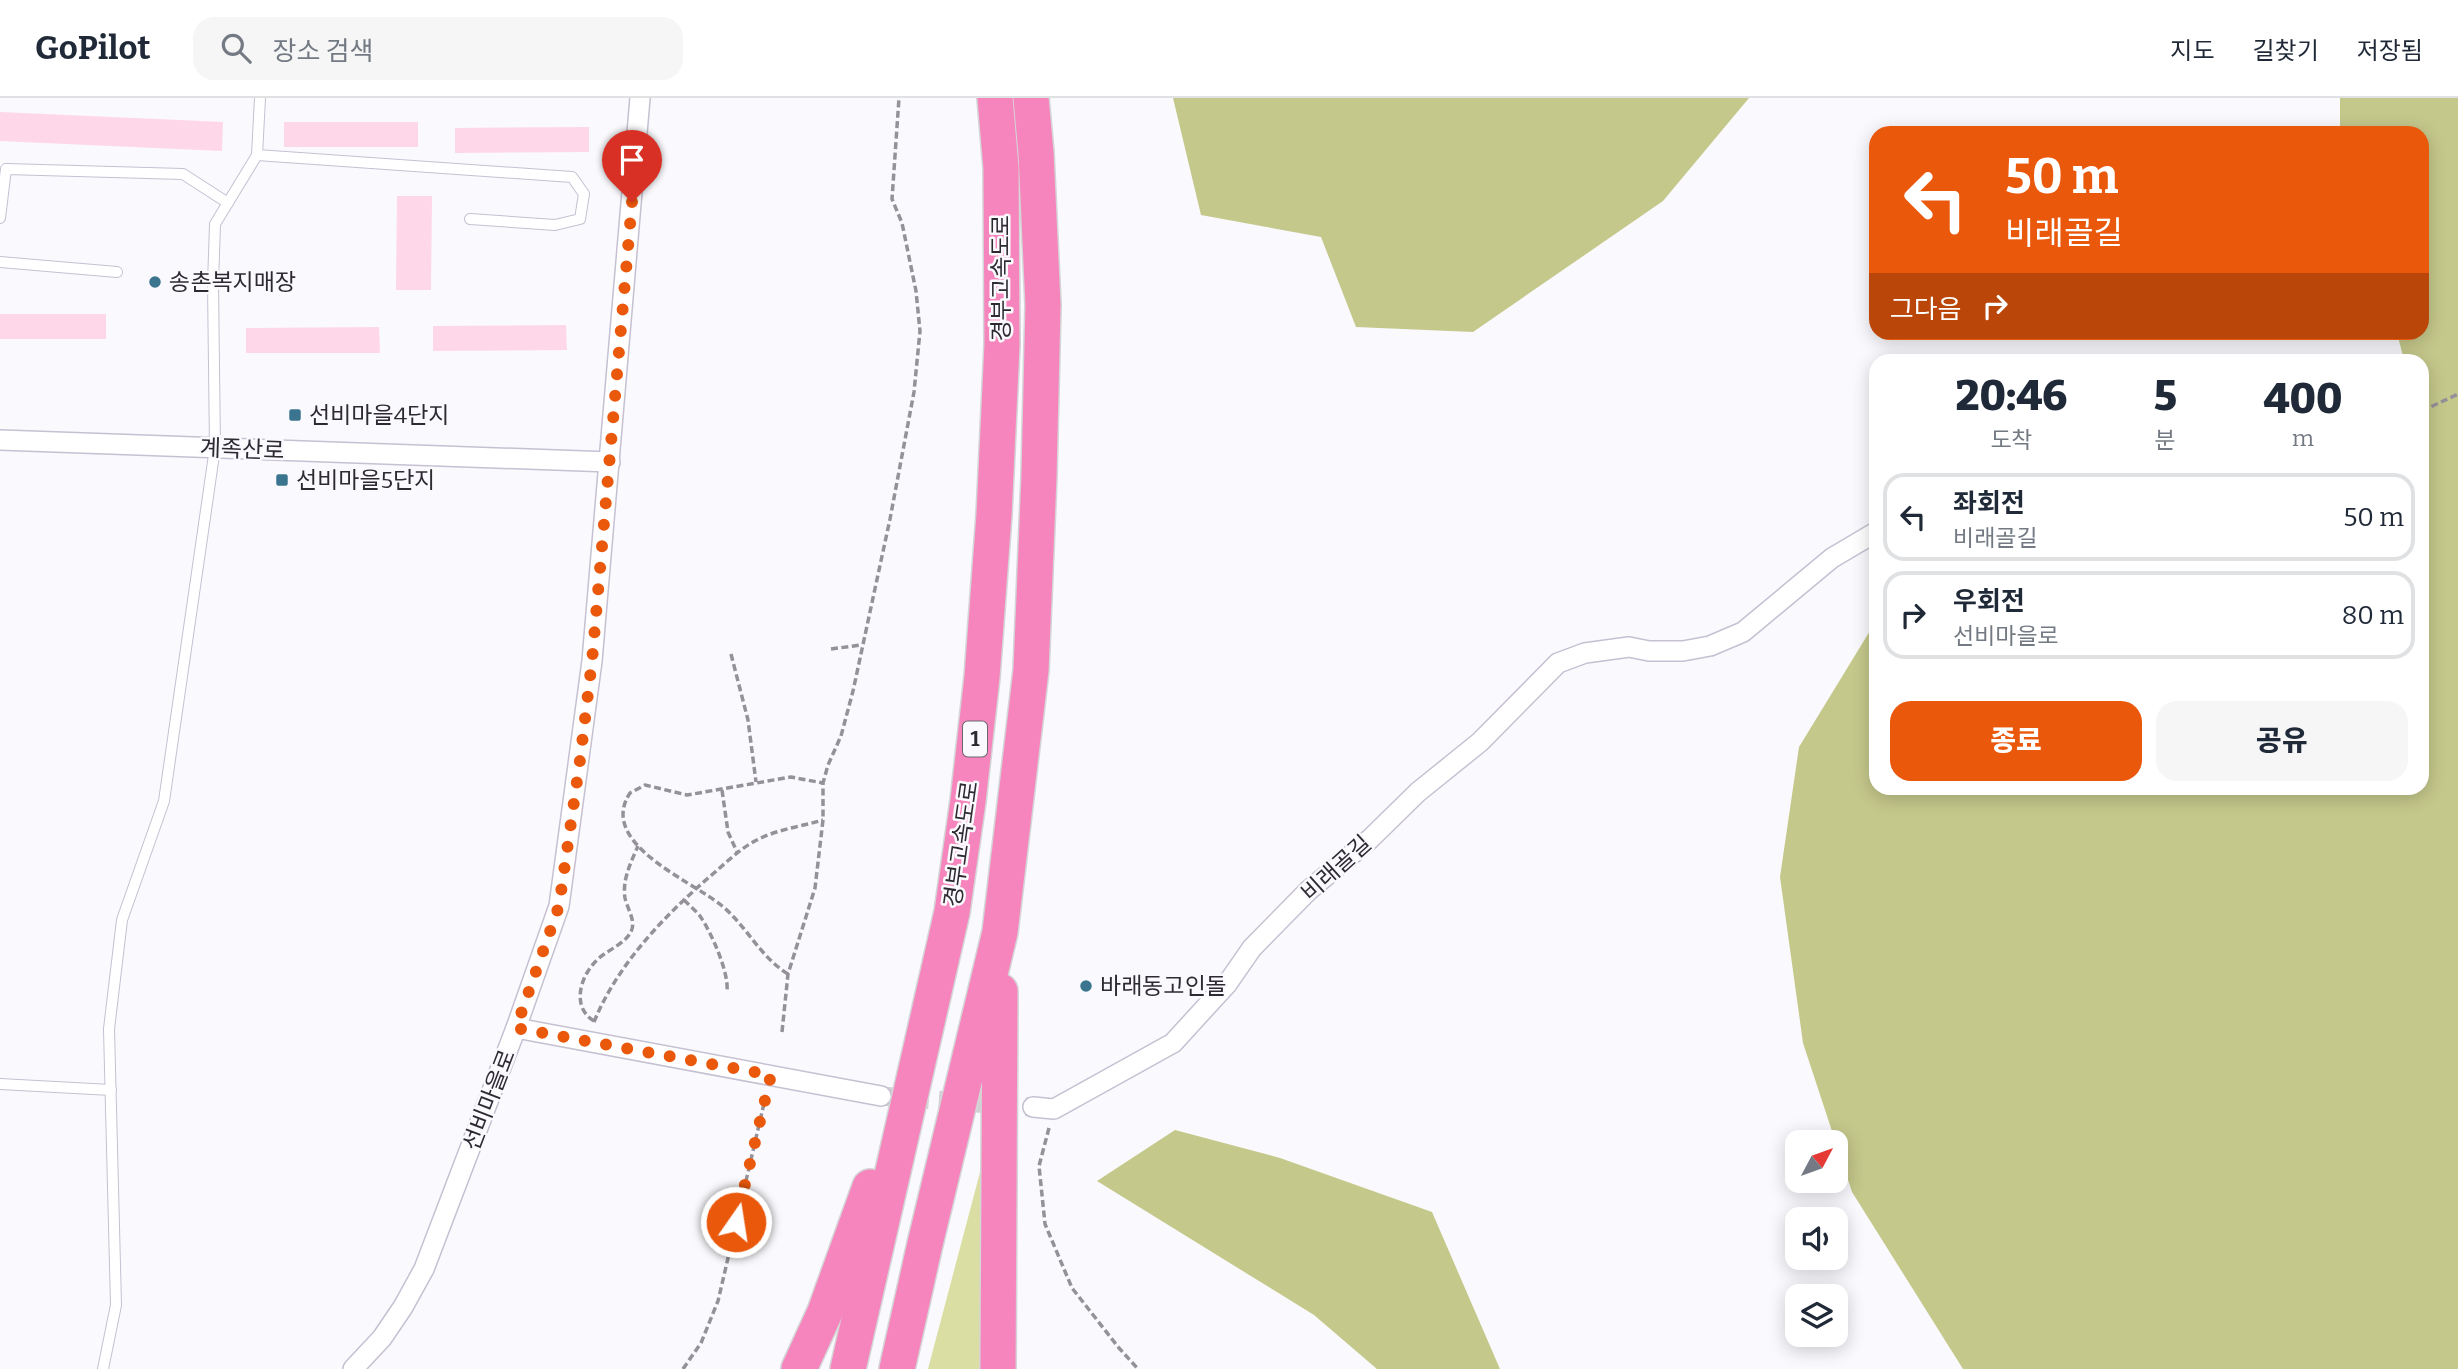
<!DOCTYPE html>
<html lang="ko">
<meta charset="utf-8">
<style>
:root{--surface:#fff;--page:#f6f6f7;--text:#1f2937;--muted:#747a83;--line:#e0e1e3;--accent:#ea580c}
body{margin:0;font-family:Bitter,"Noto Sans KR",serif;background:var(--page);color:var(--text);height:100vh;display:flex;flex-direction:column;font-size:26px;white-space:nowrap}
*{box-sizing:border-box;margin:0}
p{font-size:23px;color:var(--muted)}
.icon{flex:none;width:38px;height:38px;fill:none;stroke:currentColor;stroke-width:2;stroke-linecap:round;stroke-linejoin:round}
.map{position:relative;flex:1;overflow:hidden}
.drawer{position:absolute;left:1869px;top:256px;width:560px;height:441px;display:flex;flex-direction:column;background:var(--surface);border-radius:21px;box-shadow:0 4px 18px #0003}
.drawer>*{flex:none}
.guide{position:absolute;left:1869px;top:28px;width:560px;height:214px;border-radius:21px;box-shadow:0 4px 18px #0003;background:#ea580c;color:#fff;overflow:hidden}
.needle{width:46px;rotate:49deg}
.fabs{position:absolute;left:1785px;top:1032px;display:grid;gap:14px}
.fabs a{display:grid;place-items:center;width:63px;height:63px;border-radius:14px;background:var(--surface);box-shadow:0 4px 18px #0003;font-size:35px}
.pin{position:absolute;display:grid;place-items:center;width:60px;height:60px;color:#fff;margin:-72px -30px;border-radius:50% 50% 50% 0;rotate:-45deg;box-shadow:0 0 7px #0007}
.pin .icon{rotate:45deg}
.me{position:absolute;width:77px;margin:-38px;rotate:13deg;stroke-linejoin:round;filter:drop-shadow(0 0 5px #0008)}
.turn{display:flex;align-items:center;gap:24px;height:147px;padding:0 21px;font-size:32px}
.turn .icon{width:91px;height:91px;stroke-width:2.5}
.turn b{display:block;font-size:49px;line-height:60px}
.then{display:flex;align-items:center;height:66px;padding:0 21px;background:#0003;gap:14px;font-size:26px}
.eta{display:flex;justify-content:space-evenly;align-items:center;height:119px;text-align:center}
.eta b{font-size:42px;font-weight:800;line-height:49px}
.primary-button{display:flex;gap:14px;margin-top:auto;padding:14px 21px}
.primary-button a{flex:1;height:80px;border-radius:21px;background:var(--accent);color:#fff;font-size:28px;font-weight:800;line-height:80px;text-align:center}
.primary-button a+a{background:var(--page);color:var(--text)}
ul{padding:0;list-style:none}
li{display:flex;align-items:center;gap:21px;height:88px;margin:0 14px 10px;padding:0 7px;border:4px solid var(--line);border-radius:21px}
li div{flex:1}
li b{display:block;font-size:26px}
li em{font-style:normal}
header{display:flex;align-items:center;gap:42px;box-sizing:border-box;height:98px;padding:0 35px;background:var(--surface);border-bottom:2px solid var(--line)}
header strong{font-size:33px}
nav{display:flex;gap:38px;margin-inline-start:auto;font-size:24px}
.search{width:490px;height:63px;background:var(--page);display:flex;align-items:center;gap:18px;box-sizing:border-box;padding:0 24px;border-radius:21px;color:var(--muted);font-size:26px}
.map>svg:first-child{display:block}
</style>
<header>
<strong>GoPilot</strong>
<div class="search"><svg class="icon" aria-label="search" viewBox="0 0 24 24"><circle cx="10" cy="10" r="6"/><path d="M15 15l6 6"/></svg>장소 검색</div>
<nav><a>지도</a><a>길찾기</a><a>저장됨</a></nav>
</header>
<div class="map">
<svg width="2458" height="1271" viewBox="0 0 2458 1271">
<rect width="100%" height="100%" fill="#faf9fd"/>
<path fill="#dbdea3" d="M983,1063L987,1271H928Z"/>
<g fill="#c5c88b">
<path d="M1173,0H1749L1663,103L1473,234L1356,229L1321,139L1201,117Z"/>
<path d="M2340,0H2458V1271H1963L1852,1094L1803,945L1780,779L1799,649L1876,523V690H2422V262H2404L2397,235L2422,234V35H2340Z"/>
<path d="M1175,1032L1280,1060L1432,1114L1500,1271H1377L1314,1217L1097,1083Z"/>
</g>
<g fill="#fed7e9">
<path d="M0,14L223,24L222,53L0,43Z"/>
<rect x="284" y="24" width="134" height="25"/>
<path d="M589,29V54L455,55V30Z"/>
<path d="M397,98H432L431,192H396Z"/>
<rect x="0" y="216" width="106" height="25"/>
<path d="M566,227L567,252L433,253V228Z"/>
<path d="M379,229L380,255H246V230Z"/>
</g>
<g fill="none" stroke-linecap="round" stroke-linejoin="round">
<path stroke="#d1d0d4" stroke-width="19" stroke-dasharray="19 10" stroke-linecap="butt" d="M881,998L1033,1009"/>
<g stroke="#c6c0d2" stroke-width="12">
<g id="lane">
<path d="M257,57L572,79L584,96L580,121L555,127L470,121"/>
<path d="M0,120L6,71L183,76L228,105"/>
<path d="M0,164L117,174"/>
<path d="M0,986L111,992"/>
<path d="M103,1271L116,1207L109,931L122,822L164,703L215,350L213,186L215,126L257,57L260,0"/>
</g>
</g>
<g stroke="#c6c0d2" stroke-width="22">
<g id="street">
<path d="M0,342L610,364"/>
<path d="M516,930L881,998"/>
<path d="M1033,1009L1054,1011L1173,945L1227,886L1252,850L1308,793L1370,741L1418,694L1480,644L1558,565L1585,555L1629,549L1649,553H1683L1710,548L1743,534L1832,460L1876,434"/>
<path d="M353,1271L382,1240L403,1209L424,1171L516,930L559,808L592,563L640,0"/>
</g>
</g>
<g stroke="#d5d4d6" stroke-width="38">
<g id="highway">
<path d="M799,1271L825,1214L870,1089"/>
<path d="M848,1271L952,814L968,703L982,579L994,417L1002,247L1001,70L995,0"/>
<path d="M897,1271L925,1146L1000,834L1031,572L1039,378L1043,207L1036,55L1031,0"/>
<path d="M998,1271L1000,893"/>
</g>
</g>
<g stroke="#949298" stroke-width="3.5" stroke-dasharray="7 3.5" stroke-linecap="butt">
<path d="M2422,313L2458,296"/>
<path d="M831,551L861,547"/>
<path d="M731,556L748,622L756,684"/>
<path d="M722,692L728,734L737,754"/>
<path d="M684,802C689,807 695,812 700,818C711,834 729,874 727,893"/>
<path d="M788,876C759,858 747,828 721,807C690,782 597,745 630,695L645,687L687,697L791,679L823,685"/>
<path d="M594,923C572,910 579,880 596,863C606,852 627,846 632,831C635,821 627,810 625,800C622,782 631,764 638,748"/>
<path d="M594,924C618,865 666,816 714,775C729,762 743,748 761,740C780,731 803,728 823,722"/>
<path d="M782,934L788,876L815,790L823,722V685L828,667L841,638L853,593L890,421L914,294L920,233L916,193L902,125L892,101L899,0"/>
<path d="M1049,1030L1039,1068L1045,1126L1072,1190L1119,1250L1138,1271"/>
<path d="M683,1271L701,1245L718,1203L766,997"/>
</g>
<use href="#lane" stroke="#fff" stroke-width="10"/>
<use href="#street" stroke="#fff" stroke-width="19"/>
<use href="#highway" stroke="#f685bd" stroke-width="35"/>
</g>
<g fill="none" stroke-linecap="round" stroke-linejoin="round">
<path stroke="#ea580c" stroke-width="12" stroke-dasharray="0 21.6" d="M632,104L592,563L580,662L559,808L516,930L771,977L736,1124"/>
</g>
<g fill="#3b748e" stroke="#faf9fd" stroke-width="2.5">
<circle cx="155" cy="184" r="7"/>
<rect x="288" y="310" width="14" height="14" rx="3.5"/>
<rect x="275" y="375" width="14" height="14" rx="3.5"/>
<circle cx="1086" cy="888" r="7"/>
</g>
<g text-anchor="middle" stroke-width="5" stroke-linejoin="round" paint-order="stroke">
<rect fill="#faf9fd" stroke="#6a686e" stroke-width="2" x="963" y="623.5" width="24" height="35" rx="5"/>
<g font-size="21" font-weight="bold" fill="#2d2a31">
<text x="975" y="648">1</text>
</g>
<g font-size="23" fill="#2d2a31" stroke="#faf9fd">
<text transform="translate(1001 180) rotate(-90)" y="8">경부고속도로</text>
<text transform="translate(242 351) rotate(2)" y="8">계족산로</text>
<text transform="translate(961 746) rotate(-82)" y="8">경부고속도로</text>
<text transform="translate(1336 770) rotate(-42)" y="8">비래골길</text>
<text transform="translate(489 1002) rotate(-69)" y="8">선비마을로</text>
</g>
<g font-size="23" fill="#2d2a31" stroke="#faf9fd" text-anchor="start">
<text x="169" y="192">송촌복지매장</text>
<text x="309" y="325">선비마을4단지</text>
<text x="296" y="390">선비마을5단지</text>
<text x="1100" y="896">바래동고인돌</text>
</g>
</g>
</svg>
<div class="fabs">
<a><svg class="needle" viewBox="-14 -14 28 28"><path d="M0-13l5 13h-10z" fill="#e53935"/><path d="M0 13l5-13h-10z" fill="#747a83"/></svg></a>
<a><svg class="icon" aria-label="sound" viewBox="0 0 24 24"><path d="M4 9h4l5-4v14l-5-4H4zM17 9q2 3 0 6"/></svg></a>
<a><svg class="icon" aria-label="layers" viewBox="0 0 24 24"><path d="M12 4l9 5-9 5-9-5zM3 14l9 5 9-5"/></svg></a>
</div>
<div class="pin" style="left:632px;top:104px;background:#d93025"><svg class="icon" aria-label="arrive" viewBox="0 0 24 24"><path d="M6 21V4h12l-3 4 3 4H6"/></svg></div>
<svg class="me" style="left:736px;top:1124px" viewBox="-20 -20 40 40"><circle r="17" fill="#ea580c" stroke="#fff" stroke-width="3"/><path d="M0-11L8 9 0 5-8 9z" fill="#fff"/></svg>
<div class="guide">
<div class="turn"><svg class="icon" aria-label="left" viewBox="0 0 24 24"><path d="M17 20v-9H6M10 6l-5 5 5 5"/></svg><div><b>50 m</b>비래골길</div></div>
<div class="then">그다음<svg class="icon" aria-label="right" viewBox="0 0 24 24"><path d="M7 20v-9h11M14 6l5 5-5 5"/></svg></div>
</div>
<section class="drawer">
<div class="eta">
<div><b>20:46</b><p>도착</p></div>
<div><b>5</b><p>분</p></div>
<div><b>400</b><p>m</p></div>
</div>
<ul>
<li><svg class="icon" aria-label="left" viewBox="0 0 24 24"><path d="M17 20v-9H6M10 6l-5 5 5 5"/></svg><div><b>좌회전</b><p>비래골길</p></div><em>50 m</em></li>
<li><svg class="icon" aria-label="right" viewBox="0 0 24 24"><path d="M7 20v-9h11M14 6l5 5-5 5"/></svg><div><b>우회전</b><p>선비마을로</p></div><em>80 m</em></li>
</ul>
<div class="primary-button"><a>종료</a><a>공유</a></div>
</section>
</div>
